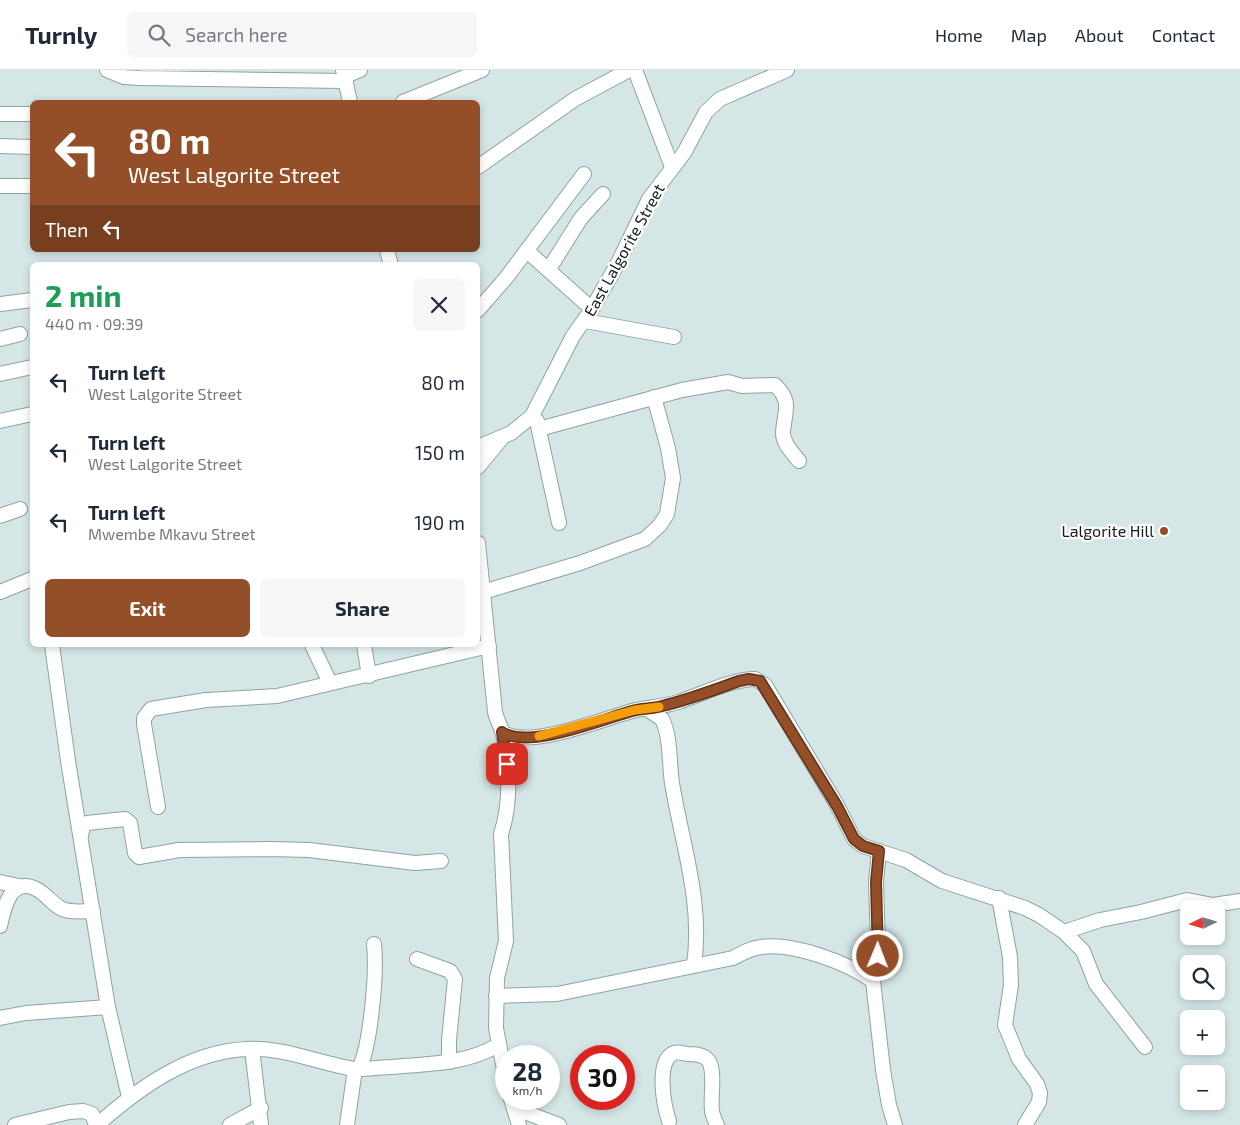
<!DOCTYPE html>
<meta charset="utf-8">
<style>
:root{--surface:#fff;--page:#f6f6f7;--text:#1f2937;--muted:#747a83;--line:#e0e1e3;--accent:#954f28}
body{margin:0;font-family:"Exo 2",sans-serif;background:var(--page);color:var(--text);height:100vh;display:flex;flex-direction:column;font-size:19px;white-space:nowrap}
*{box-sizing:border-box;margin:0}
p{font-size:16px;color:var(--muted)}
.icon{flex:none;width:28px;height:28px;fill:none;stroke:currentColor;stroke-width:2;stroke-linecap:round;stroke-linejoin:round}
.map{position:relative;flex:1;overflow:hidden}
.drawer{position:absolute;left:30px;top:192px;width:450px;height:385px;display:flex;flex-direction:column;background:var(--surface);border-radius:8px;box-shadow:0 2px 8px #0003}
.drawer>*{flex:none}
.hud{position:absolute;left:30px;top:30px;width:450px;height:152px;border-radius:8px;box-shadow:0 2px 8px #0003;background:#954f28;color:#fff;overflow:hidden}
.needle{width:32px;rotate:265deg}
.controls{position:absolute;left:1180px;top:830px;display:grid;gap:10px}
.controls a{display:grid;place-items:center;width:45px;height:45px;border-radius:8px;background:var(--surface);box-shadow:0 2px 8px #0003;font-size:25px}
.speed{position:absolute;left:495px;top:975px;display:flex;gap:10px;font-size:25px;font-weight:700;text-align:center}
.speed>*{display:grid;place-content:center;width:65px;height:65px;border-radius:50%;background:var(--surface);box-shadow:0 2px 8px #0003;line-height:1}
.speed small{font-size:12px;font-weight:400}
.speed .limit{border:8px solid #d22;background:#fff;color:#111}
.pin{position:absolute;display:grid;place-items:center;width:42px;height:42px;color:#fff;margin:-21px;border-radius:10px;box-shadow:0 2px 8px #0006}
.me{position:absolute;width:55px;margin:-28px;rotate:1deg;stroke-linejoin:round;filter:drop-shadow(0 0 4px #0008)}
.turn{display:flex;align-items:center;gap:18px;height:105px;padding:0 15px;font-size:22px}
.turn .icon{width:65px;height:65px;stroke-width:2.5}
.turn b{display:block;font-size:35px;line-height:42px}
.then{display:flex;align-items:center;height:48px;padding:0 15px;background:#0003;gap:10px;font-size:19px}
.round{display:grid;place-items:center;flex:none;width:52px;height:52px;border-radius:8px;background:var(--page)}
.overview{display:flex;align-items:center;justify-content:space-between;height:85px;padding:0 15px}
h1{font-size:30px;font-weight:700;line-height:38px;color:#1e9e55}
.button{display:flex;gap:10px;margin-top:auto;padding:10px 15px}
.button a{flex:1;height:58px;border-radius:8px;background:var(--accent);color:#fff;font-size:20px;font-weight:700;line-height:58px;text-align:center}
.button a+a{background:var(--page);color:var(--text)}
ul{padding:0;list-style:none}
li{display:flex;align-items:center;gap:15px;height:70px;padding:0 15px}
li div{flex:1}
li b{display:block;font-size:19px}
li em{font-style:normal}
header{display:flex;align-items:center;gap:30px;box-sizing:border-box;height:70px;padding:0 25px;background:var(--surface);border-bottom:1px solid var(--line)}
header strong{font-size:24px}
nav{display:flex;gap:28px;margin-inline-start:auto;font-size:18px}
.search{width:350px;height:45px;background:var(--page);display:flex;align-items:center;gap:12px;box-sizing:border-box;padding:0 18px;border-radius:8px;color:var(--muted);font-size:19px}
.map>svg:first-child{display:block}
</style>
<header>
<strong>Turnly</strong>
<div class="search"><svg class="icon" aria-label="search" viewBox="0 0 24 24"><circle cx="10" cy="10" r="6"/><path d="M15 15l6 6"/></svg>Search here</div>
<nav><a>Home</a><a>Map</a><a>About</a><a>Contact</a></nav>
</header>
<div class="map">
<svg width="1240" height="1055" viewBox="0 0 1240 1055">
<rect width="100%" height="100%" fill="#d4e6e6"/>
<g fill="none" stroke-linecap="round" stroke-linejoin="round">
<g stroke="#91a2a2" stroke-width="16">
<g id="minor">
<path d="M107,0L124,7L140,8L346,11"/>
<path d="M343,0L350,32"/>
<path d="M635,0L672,97"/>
<path d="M345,6L360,0"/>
<path d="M403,32L482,0"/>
<path d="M0,44H32"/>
<path d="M0,76L32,77"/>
<path d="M478,97L575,29L629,0"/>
<path d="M0,116H32"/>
<path d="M387,180L391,195"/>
<path d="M527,181L592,239"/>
<path d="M549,199L581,148L603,124"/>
<path d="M0,234L32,230"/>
<path d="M478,240L506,208L584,104"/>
<path d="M585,251L674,267"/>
<path d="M0,269L20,264"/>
<path d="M0,304L32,297"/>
<path d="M0,351L32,344"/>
<path d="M537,351L559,453"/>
<path d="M539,359L682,320L728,312L742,316L775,315C793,332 784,342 783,363C783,374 793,383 799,391"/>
<path d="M478,377L511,363L532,346L573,266L592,239L618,193L649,129L684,83L706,42L720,29L787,0"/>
<path d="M478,397L502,368"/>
<path d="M0,446L20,439"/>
<path d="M478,473L495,642C497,650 501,657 503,664C510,695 511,734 501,764L506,871L497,908L496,958L506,1010"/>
<path d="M0,522L32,509"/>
<path d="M483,522L580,493L645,469L660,455L667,444L673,408L668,378L654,327"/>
<path d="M52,575L68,691L108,937L129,1027"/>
<path d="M312,575L330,613"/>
<path d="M364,575L369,606"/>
<path d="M647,639L662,649C671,667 669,693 672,713C682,774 703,832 694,895"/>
<path d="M502,662C528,680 603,649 632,641C647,637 663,637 678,632C700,625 732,609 755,609L765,615L837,735L854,769L863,776L906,790L942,811L1025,838L1039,845L1064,862L1100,850L1141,842L1187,830L1213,835L1240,831"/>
<path d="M158,737L144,654V648L151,639L206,630L277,626L489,576"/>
<path d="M81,765L83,757L87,753L125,749L130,753L135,783L139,787L179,780L269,779L309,780L415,793L441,791"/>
<path d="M879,781L876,812L878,875L873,911L883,1000L889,1035L895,1055"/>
<path d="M0,812L19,816"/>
<path d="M999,828L1010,887L1011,915L1005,955L1019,989L1037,1014L1040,1023L1039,1032L1025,1055"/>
<path d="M0,856C4,837 11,805 38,820C47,825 52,834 62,839C72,843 82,841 93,841"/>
<path d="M1064,862L1083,881L1096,914L1145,977"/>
<path d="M417,889L450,901L455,909L449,970V992"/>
<path d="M496,926L557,924L733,888C742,883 751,878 761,877C793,872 848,893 873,911"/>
<path d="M0,948L26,943L108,937"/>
<path d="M252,979L261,1055"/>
<path d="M359,999C371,974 377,902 374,874"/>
<path d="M511,1029L519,1055"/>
<path d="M514,1038L559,1055"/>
<path d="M669,1051C664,1036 656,994 672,984C676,981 682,983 687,984C694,984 703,984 708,990C716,1000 710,1028 712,1040C712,1045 715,1050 717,1055"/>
<path d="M15,1055L69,1042L83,1041L92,1044L96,1055"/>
<path d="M97,1055C139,1018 188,982 246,979C283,977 318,993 354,999C366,1000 380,997 392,997C428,994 467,994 498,975"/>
<path d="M230,1055L261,1038"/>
<path d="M347,1055L355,999"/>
</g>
</g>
<use href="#minor" stroke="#fff" stroke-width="14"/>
</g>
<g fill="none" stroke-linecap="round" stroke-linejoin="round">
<g stroke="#61331a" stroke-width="12">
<path id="route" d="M507,694L502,662C527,680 603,649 632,641C642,638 652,639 662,636C688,630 714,620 739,611L749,609L760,611L837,736L854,769L863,776L879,781L876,812L878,886"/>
</g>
<use href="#route" stroke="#954f28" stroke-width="9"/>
<path stroke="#f59e0b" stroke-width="9" d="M539,666L635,640L659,637"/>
</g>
<circle fill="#954f28" stroke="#fff" stroke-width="2" cx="1164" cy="461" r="5"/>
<g text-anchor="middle" stroke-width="4.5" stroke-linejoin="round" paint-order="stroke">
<g font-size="16" fill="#151c1c" stroke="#fff">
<text transform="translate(624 180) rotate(-61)" y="6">East Lalgorite Street</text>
</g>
<g font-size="16" fill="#151c1c" stroke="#fff" text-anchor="end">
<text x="1154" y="467">Lalgorite Hill</text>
</g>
</g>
</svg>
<div class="controls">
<a><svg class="needle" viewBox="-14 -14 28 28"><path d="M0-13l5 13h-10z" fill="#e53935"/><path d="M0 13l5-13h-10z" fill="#747a83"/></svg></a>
<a><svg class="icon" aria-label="search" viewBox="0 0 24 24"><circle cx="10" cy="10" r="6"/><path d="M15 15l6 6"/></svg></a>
<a>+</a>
<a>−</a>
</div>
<div class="speed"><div>28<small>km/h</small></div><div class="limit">30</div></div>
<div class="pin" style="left:507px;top:694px;background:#d93025"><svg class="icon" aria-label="arrive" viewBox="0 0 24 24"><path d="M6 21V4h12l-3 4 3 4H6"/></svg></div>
<svg class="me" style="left:878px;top:886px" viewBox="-20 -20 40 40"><circle r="17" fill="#954f28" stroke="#fff" stroke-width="3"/><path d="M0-11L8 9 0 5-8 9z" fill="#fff"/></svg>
<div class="hud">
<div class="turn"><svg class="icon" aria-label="left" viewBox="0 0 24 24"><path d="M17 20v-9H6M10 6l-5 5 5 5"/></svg><div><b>80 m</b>West Lalgorite Street</div></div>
<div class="then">Then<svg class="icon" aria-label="left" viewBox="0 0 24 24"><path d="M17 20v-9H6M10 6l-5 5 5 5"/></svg></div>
</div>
<section class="drawer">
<div class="overview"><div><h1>2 min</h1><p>440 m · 09:39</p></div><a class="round"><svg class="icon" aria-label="close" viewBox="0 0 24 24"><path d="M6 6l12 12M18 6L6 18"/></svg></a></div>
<ul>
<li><svg class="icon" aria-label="left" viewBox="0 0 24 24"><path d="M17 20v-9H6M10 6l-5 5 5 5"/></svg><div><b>Turn left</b><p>West Lalgorite Street</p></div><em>80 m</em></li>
<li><svg class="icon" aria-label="left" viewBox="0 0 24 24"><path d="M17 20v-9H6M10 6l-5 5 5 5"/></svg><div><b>Turn left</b><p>West Lalgorite Street</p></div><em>150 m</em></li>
<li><svg class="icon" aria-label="left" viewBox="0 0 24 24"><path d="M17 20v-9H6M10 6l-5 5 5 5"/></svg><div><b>Turn left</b><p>Mwembe Mkavu Street</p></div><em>190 m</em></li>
</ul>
<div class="button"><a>Exit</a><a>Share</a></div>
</section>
</div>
